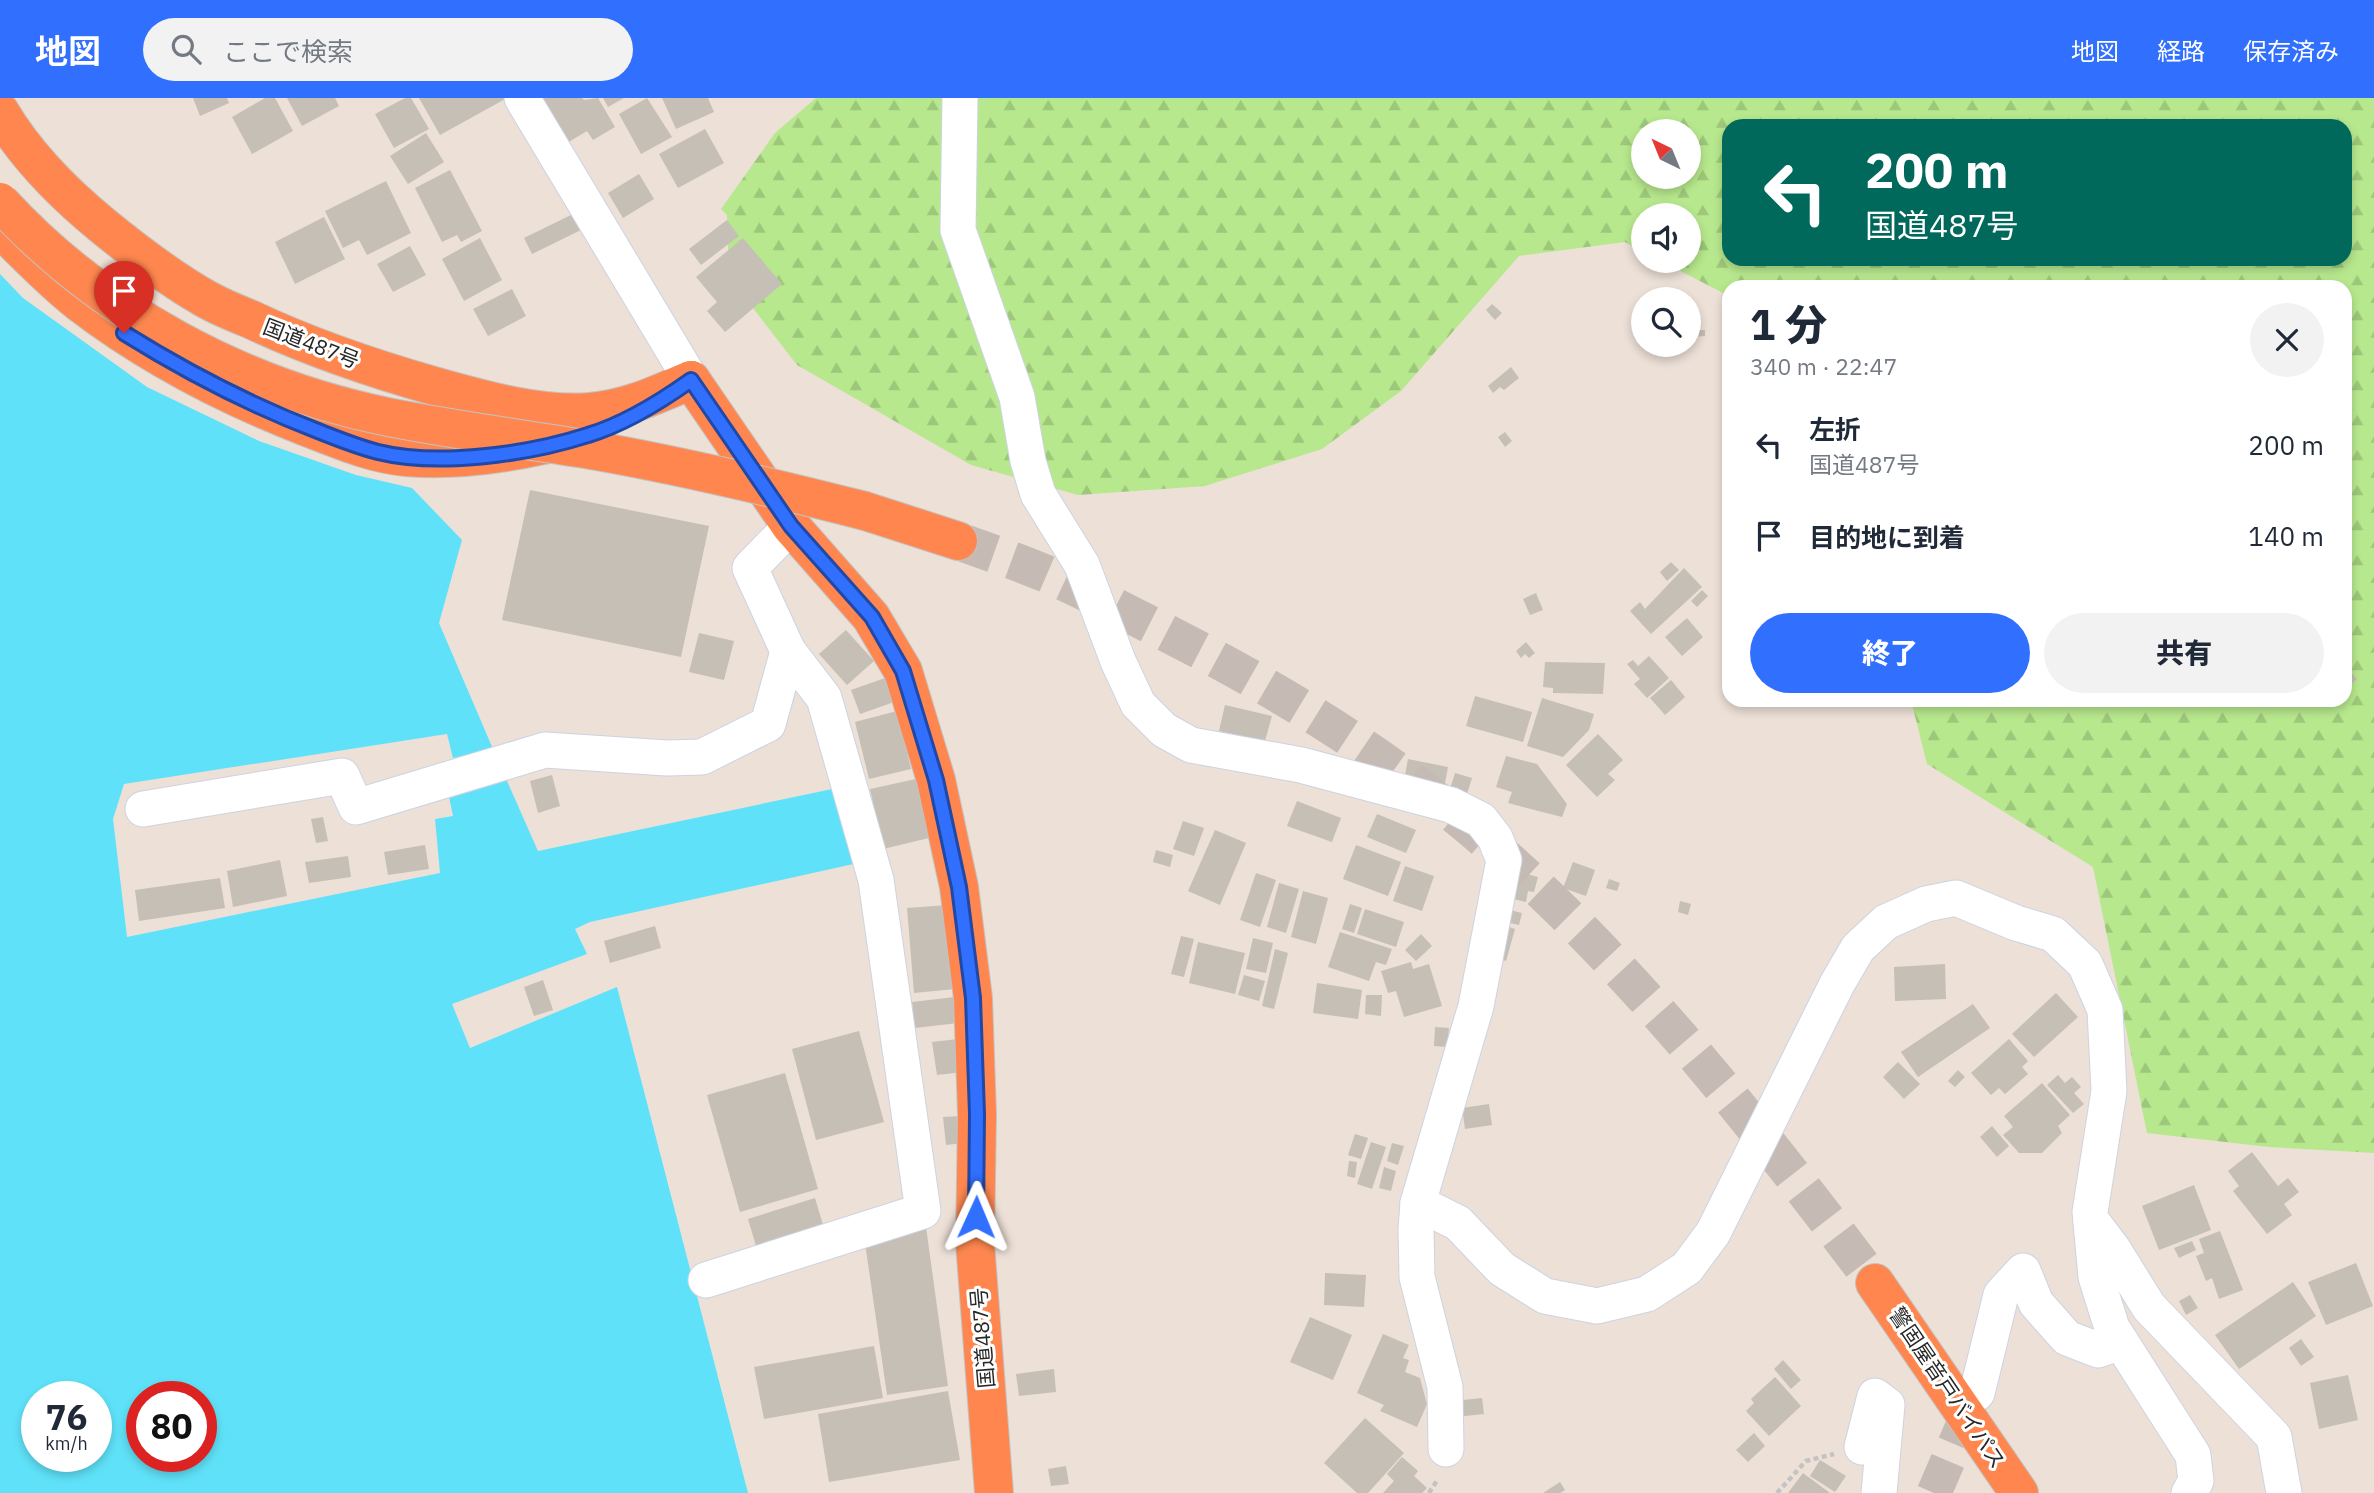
<!DOCTYPE html>
<html lang="ja">
<meta charset="utf-8">
<style>
:root{--surface:#fff;--page:#f2f2f3;--text:#1f2937;--muted:#747a83;--accent:#316fff}
body{margin:0;font-family:"IBM Plex Sans","Noto Sans JP",sans-serif;background:var(--page);color:var(--text);height:100vh;display:flex;flex-direction:column;font-size:26px;white-space:nowrap}
*{box-sizing:border-box;margin:0}
p{font-size:23px;color:var(--muted)}
.icon{flex:none;width:38px;height:38px;fill:none;stroke:currentColor;stroke-width:2;stroke-linecap:round;stroke-linejoin:round}
.map{position:relative;flex:1;overflow:hidden}
.sheet{position:absolute;left:1722px;top:182px;width:630px;height:427px;display:flex;flex-direction:column;background:var(--surface);border-radius:21px;box-shadow:0 4px 10px #0003}
.sheet>*{flex:none}
.banner{position:absolute;left:1722px;top:21px;width:630px;height:147px;border-radius:21px;box-shadow:0 4px 10px #0003;background:#00695c;color:#fff;overflow:hidden}
.needle{width:46px;rotate:317deg}
.fabs{position:absolute;left:1631px;top:21px;display:grid;gap:14px}
.fabs a{display:grid;place-items:center;width:70px;height:70px;border-radius:50%;background:var(--surface);box-shadow:0 4px 10px #0003;font-size:35px}
.speed{position:absolute;left:21px;top:1283px;display:flex;gap:14px;font-size:35px;font-weight:700;text-align:center}
.speed>*{display:grid;place-content:center;width:91px;height:91px;border-radius:50%;background:var(--surface);box-shadow:0 4px 10px #0003;line-height:1}
.speed small{font-size:18px;font-weight:400}
.speed .limit{border:10px solid #d22;background:#fff;color:#111}
.pin{position:absolute;display:grid;place-items:center;width:60px;height:60px;color:#fff;margin:-72px -30px;border-radius:50% 50% 50% 0;rotate:-45deg;box-shadow:0 0 7px #0007}
.pin .icon{rotate:45deg}
.me{position:absolute;width:77px;margin:-38px;rotate:1deg;stroke-linejoin:round;filter:drop-shadow(0 0 5px #0008)}
.turn{display:flex;align-items:center;gap:24px;height:147px;padding:0 28px;font-size:32px}
.turn .icon{width:91px;height:91px;stroke-width:2.5}
.turn b{display:block;font-size:49px;line-height:60px}
.round{display:grid;place-items:center;flex:none;width:74px;height:74px;border-radius:37px;background:var(--page)}
.summary{display:flex;align-items:center;justify-content:space-between;height:119px;padding:0 28px}
h1{font-size:42px;font-weight:800;line-height:52px}
.action{display:flex;gap:14px;margin-top:auto;padding:14px 28px}
.action a{flex:1;height:80px;border-radius:42px;background:var(--accent);color:#fff;font-size:28px;font-weight:800;line-height:80px;text-align:center}
.action a+a{background:var(--page);color:var(--text)}
ul{padding:0;list-style:none}
li{display:flex;align-items:center;gap:21px;height:91px;padding:0 28px}
li div{flex:1}
li b{display:block;font-size:26px}
li em{font-style:normal}
header{display:flex;align-items:center;gap:42px;box-sizing:border-box;height:98px;padding:0 35px;background:var(--accent);color:#fff}
header strong{font-size:33px}
nav{display:flex;gap:38px;margin-inline-start:auto;font-size:24px}
.search{width:490px;height:63px;background:var(--page);display:flex;align-items:center;gap:18px;box-sizing:border-box;padding:0 24px;border-radius:38px;color:var(--muted);font-size:26px}
.map>svg:first-child{display:block}
</style>
<header>
<strong>地図</strong>
<div class="search"><svg class="icon" aria-label="search" viewBox="0 0 24 24"><circle cx="10" cy="10" r="6"/><path d="M15 15l6 6"/></svg>ここで検索</div>
<nav><a>地図</a><a>経路</a><a>保存済み</a></nav>
</header>
<div class="map">
<svg width="2374" height="1395" viewBox="0 0 2374 1395">
<defs>
<pattern id="forest-firs" width="22" height="20" patternUnits="userSpaceOnUse" patternTransform="scale(1.75)"><rect width="22" height="20" fill="#b7e88d"/><path d="M5 1l3.5 6h-7zM16 11l3.5 6h-7z" fill="#9dc77a"/></pattern>
</defs>
<rect width="100%" height="100%" fill="#ece0d7"/>
<path fill="url(#forest-firs)" fill-rule="evenodd" d="M816,0H2374V1055L2269,1049L2147,1035L2093,769L1927,666L1911,602H2345V189H1729V198L1661,163H1689V117H1643V154L1625,144L1519,158L1401,293L1322,351L1205,388L1078,397L971,367L797,267L729,179L727,117L721,111L775,35ZM1729,28H2345V161H1729ZM1643,33H1689V79H1643Z"/>
<path fill="#5fe2f9" fill-rule="evenodd" d="M0,176L23,200L147,289L259,343L356,377L412,390L462,442L439,525L493,651L453,660L447,636L124,686L113,721L127,839L440,775L435,721L453,718L447,689L503,674L538,753L837,690L858,765L590,824L575,831L587,856L452,906L470,950L617,889L748,1395H0ZM37,1298H96V1358H37ZM142,1298H201V1358H142Z"/>
<g fill="#c6bfb6">
<path d="M193,0H227L229,5L200,18Z"/>
<path d="M265,0H275L293,33L252,56L232,19Z"/>
<path d="M287,0H335L339,8L302,28Z"/>
<path d="M405,0H411L429,31L394,50L375,16Z"/>
<path d="M419,0H507L440,37Z"/>
<path d="M539,0H582L584,2L598,0L615,29L593,42L587,33L567,45Z"/>
<path d="M603,0H624L608,9Z"/>
<path d="M647,0L672,39L641,56L619,16Z"/>
<path d="M662,0H708L714,14L676,31Z"/>
<path d="M705,31L724,65L678,90L659,56Z"/>
<path d="M426,35L444,64L408,86L390,58Z"/>
<path d="M450,72L482,133L461,144L457,137L442,144L415,90Z"/>
<path d="M639,76L654,101L623,120L608,95Z"/>
<path d="M386,83L411,135L367,157L359,142L343,150L325,113Z"/>
<path d="M573,116L581,132L532,156L524,140Z"/>
<path d="M324,119L345,161L295,186L275,144Z"/>
<path d="M727,122L739,138L701,167L689,151Z"/>
<path d="M480,140L502,182L464,203L442,161Z"/>
<path d="M743,140L782,186L725,234L707,213L717,204L696,179Z"/>
<path d="M410,148L426,177L393,194L377,166Z"/>
<path d="M512,191L526,218L488,238L473,211Z"/>
<path d="M1492,206L1502,215L1495,222L1486,212Z"/>
<path d="M1691,232H1705V238L1691,239Z"/>
<path d="M1511,269L1519,280L1504,292L1500,289L1493,295L1488,288Z"/>
<path d="M1505,334L1512,343L1505,349L1498,339Z"/>
<path d="M530,392L709,428L681,559L502,522Z"/>
<path d="M1671,464L1679,472L1667,483L1660,474Z"/>
<path d="M1684,470L1702,489L1651,536L1630,513L1640,504L1645,511Z"/>
<path d="M1702,492L1708,498L1697,509L1691,503Z"/>
<path d="M1536,495L1543,512L1530,517L1523,501Z"/>
<path d="M1687,520L1703,539L1682,558L1665,539Z"/>
<path d="M846,532L874,563L847,587L819,556Z"/>
<path d="M699,535L734,543L724,582L689,574Z"/>
<path d="M1526,544L1535,555L1529,560L1525,556L1521,560L1516,553Z"/>
<path d="M1649,558L1669,580L1647,600L1634,586L1640,581L1627,566L1633,562L1638,568Z"/>
<path d="M1545,564L1605,565L1603,596L1553,595V590L1543,589Z"/>
<path d="M2349,573L2357,581L2351,586L2345,578Z"/>
<path d="M885,580L894,604L860,616L851,592Z"/>
<path d="M1671,582L1685,599L1665,617L1650,600Z"/>
<path d="M1475,598L1532,614L1523,644L1466,628Z"/>
<path d="M1542,600L1594,616L1589,632L1563,659L1527,648Z"/>
<path d="M1225,607L1272,618L1265,643L1219,633Z"/>
<path d="M897,613L911,671L869,681L855,624Z"/>
<path d="M1598,636L1623,662L1608,676L1615,682L1597,699L1566,667Z"/>
<path d="M1506,658L1537,666L1567,706L1562,719L1508,705L1512,694L1496,689Z"/>
<path d="M1408,661L1448,669L1444,691L1404,683Z"/>
<path d="M1455,675L1472,680L1466,699L1449,694Z"/>
<path d="M552,677L560,708L538,715L530,683Z"/>
<path d="M916,681L929,740L883,751L870,691Z"/>
<path d="M1297,703L1341,720L1332,744L1287,728Z"/>
<path d="M1377,716L1416,732L1406,755L1367,739Z"/>
<path d="M323,719L328,743L316,745L311,721Z"/>
<path d="M1183,723L1204,730L1194,758L1173,751Z"/>
<path d="M1215,732L1246,745L1220,807L1188,793Z"/>
<path d="M425,747L429,771L388,777L384,754Z"/>
<path d="M1356,747L1401,764L1388,798L1343,781Z"/>
<path d="M1156,752L1173,757L1170,769L1153,764Z"/>
<path d="M348,758L351,779L309,785L305,764Z"/>
<path d="M280,762L287,798L233,809L227,773Z"/>
<path d="M1573,764L1595,772L1586,798L1563,790Z"/>
<path d="M1405,768L1434,778L1422,813L1393,803Z"/>
<path d="M1512,772L1538,779L1534,794L1528,793L1526,804L1505,799Z"/>
<path d="M1256,775L1276,782L1260,829L1240,822Z"/>
<path d="M220,780L225,810L139,823L135,792Z"/>
<path d="M1609,781L1620,785L1617,793L1606,790Z"/>
<path d="M1279,785L1299,791L1286,835L1267,829Z"/>
<path d="M1303,793L1328,800L1316,846L1291,839Z"/>
<path d="M1680,803L1691,806L1688,817L1678,814Z"/>
<path d="M1350,806L1362,810L1354,835L1342,831Z"/>
<path d="M948,807L955,891L914,895L907,810Z"/>
<path d="M1365,811L1404,824L1396,849L1357,836Z"/>
<path d="M1505,811L1522,815L1519,827L1502,823Z"/>
<path d="M1503,827L1515,831L1506,863L1494,859Z"/>
<path d="M655,828L661,850L610,865L604,843Z"/>
<path d="M1340,834L1392,851L1386,867L1376,864L1369,883L1328,869Z"/>
<path d="M1421,836L1432,848L1416,863L1405,852Z"/>
<path d="M1181,838L1194,841L1184,879L1171,876Z"/>
<path d="M1253,840L1273,845L1266,875L1246,871Z"/>
<path d="M1198,844L1245,855L1235,896L1189,885Z"/>
<path d="M1275,851L1288,855L1274,911L1262,908Z"/>
<path d="M1411,864L1413,871L1429,866L1442,908L1404,919L1396,893L1388,895L1381,873Z"/>
<path d="M1945,866L1946,901L1895,903L1894,869Z"/>
<path d="M1244,877L1265,883L1259,903L1238,897Z"/>
<path d="M543,882L553,912L534,918L524,889Z"/>
<path d="M1317,885L1362,892L1358,921L1313,915Z"/>
<path d="M2056,895L2078,919L2034,959L2012,936Z"/>
<path d="M1366,897H1382L1381,918L1365,916Z"/>
<path d="M955,899L958,925L915,930L912,904Z"/>
<path d="M1973,906L1990,930L1918,979L1901,954Z"/>
<path d="M1435,929L1449,930L1447,949L1434,948Z"/>
<path d="M859,933L884,1024L816,1042L792,951Z"/>
<path d="M958,941L963,974L937,977L932,944Z"/>
<path d="M2009,941L2028,963L2022,969L2028,976L2005,996L1999,990L1991,997L1971,975Z"/>
<path d="M1898,964L1920,986L1904,1001L1883,979Z"/>
<path d="M1958,972L1965,979L1955,989L1948,983Z"/>
<path d="M785,975L818,1091L740,1114L707,997Z"/>
<path d="M2058,977L2065,985L2072,979L2081,989L2074,995L2084,1006L2073,1015L2047,987Z"/>
<path d="M2042,985L2070,1017L2058,1028L2062,1035L2042,1055H2019L2003,1037L2013,1029L2004,1018Z"/>
<path d="M1489,1006L1492,1027L1465,1031L1462,1010Z"/>
<path d="M961,1018L964,1045L946,1047L943,1019Z"/>
<path d="M1992,1028L2009,1048L1997,1059L1980,1039Z"/>
<path d="M1355,1036L1368,1040L1361,1061L1348,1057Z"/>
<path d="M1371,1044L1386,1049L1372,1091L1357,1086Z"/>
<path d="M1392,1045L1404,1048L1398,1067L1387,1063Z"/>
<path d="M2252,1054L2278,1088L2288,1080L2299,1094L2284,1106L2292,1117L2267,1136L2233,1093L2239,1088L2228,1073Z"/>
<path d="M1349,1063L1357,1064L1355,1080L1347,1078Z"/>
<path d="M1384,1069L1396,1073L1391,1093L1379,1090Z"/>
<path d="M2194,1087L2211,1132L2159,1152L2142,1108Z"/>
<path d="M815,1100L823,1127L756,1148L748,1121Z"/>
<path d="M926,1129L948,1288L887,1297L864,1138Z"/>
<path d="M2220,1133L2243,1192L2219,1201L2212,1180L2206,1183L2196,1158L2204,1155L2199,1141Z"/>
<path d="M2192,1143L2196,1152L2179,1160L2174,1150Z"/>
<path d="M2356,1165L2373,1208L2326,1227L2308,1184Z"/>
<path d="M1325,1175L1366,1177L1364,1209L1324,1207Z"/>
<path d="M2293,1184L2316,1218L2239,1271L2215,1237Z"/>
<path d="M2190,1197L2198,1210L2186,1217L2179,1203Z"/>
<path d="M1310,1219L1352,1237L1333,1282L1290,1264Z"/>
<path d="M1383,1236L1409,1247L1403,1260L1409,1262L1405,1274L1420,1280L1427,1306L1417,1329L1380,1313L1384,1307L1357,1295Z"/>
<path d="M2301,1241L2314,1259L2301,1268L2289,1250Z"/>
<path d="M874,1248L883,1300L764,1321L754,1269Z"/>
<path d="M1783,1262L1801,1282L1791,1291L1774,1271Z"/>
<path d="M1054,1271L1056,1294L1019,1298L1016,1276Z"/>
<path d="M2348,1277L2358,1322L2319,1331L2310,1285Z"/>
<path d="M1775,1279L1801,1308L1769,1338L1746,1313L1754,1305L1751,1301Z"/>
<path d="M948,1293L960,1362L829,1384L818,1316Z"/>
<path d="M1482,1300L1484,1316L1455,1319L1453,1303Z"/>
<path d="M1365,1320L1404,1355L1368,1395H1357L1324,1365Z"/>
<path d="M1754,1335L1765,1348L1748,1364L1736,1352Z"/>
<path d="M1402,1359L1418,1373L1414,1378L1427,1390L1422,1395H1383L1394,1383L1387,1376Z"/>
<path d="M1820,1362L1846,1378L1835,1394L1810,1378Z"/>
<path d="M1066,1368L1069,1386L1051,1388L1048,1371Z"/>
<path d="M1803,1375L1830,1395H1788Z"/>
<path d="M1560,1384L1565,1392L1560,1395H1543Z"/>
</g>
<g fill="none" stroke-linecap="round" stroke-linejoin="round">
<path stroke="#c5bbb4" stroke-width="35" stroke-dasharray="35 18" stroke-linecap="butt" d="M1934,1395L1977,1295"/>
<path stroke="#c5bbb4" stroke-width="38" stroke-dasharray="38 19" stroke-linecap="butt" d="M958,443C988,454 1019,464 1049,477C1085,493 1121,512 1157,530C1273,589 1386,656 1485,742C1635,871 1756,1028 1875,1185"/>
<g stroke="#ccd3e2" stroke-width="37">
<g id="minor">
<path d="M522,0L691,282"/>
<path d="M960,0L958,132L1017,299L1028,363L1038,396L1082,467L1118,563L1138,606L1164,632L1191,647L1301,667L1451,707L1481,722L1495,740L1504,762L1476,908L1418,1105L1416,1131L1417,1179L1445,1289L1446,1351"/>
<path d="M143,711L342,678L356,709L545,652L667,660L702,659L768,626L788,553"/>
<path d="M1418,1105L1458,1125L1502,1171L1545,1198L1597,1208L1647,1196L1687,1170L1713,1135L1837,886L1858,850L1886,824L1926,806L1956,800L2016,825L2053,836L2085,866L2105,912L2109,993L2090,1114L2096,1179L2112,1230L2193,1357L2196,1383L2189,1395"/>
<path d="M2091,1122L2113,1151L2149,1209L2274,1339L2284,1395"/>
<path d="M706,1182L923,1113L876,782L824,600L788,553L750,470L791,428"/>
<path d="M1977,1295L2001,1197L2023,1173L2036,1205L2067,1240L2098,1252L2121,1244"/>
<path d="M1862,1349L1875,1298L1887,1307L1879,1395"/>
</g>
</g>
<g stroke="#c3c3c3" stroke-width="40">
<g id="highway">
<path d="M0,14C26,58 63,95 102,127C135,154 169,180 206,201C220,209 235,215 250,221C309,249 371,270 434,288C484,302 539,318 590,314C627,311 658,296 691,282"/>
<path d="M2,132C27,157 52,183 80,205C148,257 229,299 309,330C340,342 372,356 406,359C452,363 498,357 544,347"/>
<path d="M691,282L791,428L871,519L903,573L936,682L959,789L973,900L977,1016L975,1145L994,1395"/>
<path d="M865,413L958,443"/>
<path d="M1875,1185L2019,1395"/>
</g>
</g>
<g stroke="#c3c3c3" stroke-width="4.5" stroke-dasharray="5 3.5" stroke-linecap="butt">
<path d="M1429,1395L1438,1381"/>
<path d="M1777,1395L1806,1363L1834,1356"/>
</g>
<use href="#minor" stroke="#fff" stroke-width="35"/>
<use href="#highway" stroke="#ff874f" stroke-width="38"/>
<g stroke="#c3c3c3" stroke-width="40" stroke-linecap="butt">
<path id="highway-bridge" d="M0,104C102,215 241,289 388,319C455,332 523,341 591,352C683,368 775,390 865,413"/>
</g>
<use href="#highway-bridge" stroke="#ff874f" stroke-width="38"/>
</g>
<g fill="none" stroke-linecap="round" stroke-linejoin="round">
<g stroke="#2048a6" stroke-width="18">
<path id="route" d="M124,235C185,273 250,307 318,333C338,341 358,349 378,354C439,369 529,356 588,337C625,326 660,304 691,282L791,428L872,519L903,573L936,682L959,789L973,900L977,1016L976,1119"/>
</g>
<use href="#route" stroke="#316fff" stroke-width="12"/>
</g>
<g text-anchor="middle" stroke-width="6" stroke-linejoin="round" paint-order="stroke">
<g font-size="21" fill="#272727" stroke="#fff">
<text transform="translate(311 246) rotate(21)" y="7">国道487号</text>
<text transform="translate(983 1240) rotate(-95)" y="7">国道487号</text>
<text transform="translate(1947 1290) rotate(56)" y="7">警固屋音戸バイパス</text>
</g>
</g>
</svg>
<div class="fabs">
<a><svg class="needle" viewBox="-14 -14 28 28"><path d="M0-13l5 13h-10z" fill="#e53935"/><path d="M0 13l5-13h-10z" fill="#747a83"/></svg></a>
<a><svg class="icon" aria-label="sound" viewBox="0 0 24 24"><path d="M4 9h4l5-4v14l-5-4H4zM17 9q2 3 0 6"/></svg></a>
<a><svg class="icon" aria-label="search" viewBox="0 0 24 24"><circle cx="10" cy="10" r="6"/><path d="M15 15l6 6"/></svg></a>
</div>
<div class="speed"><div>76<small>km/h</small></div><div class="limit">80</div></div>
<div class="pin" style="left:124px;top:235px;background:#d93025"><svg class="icon" aria-label="arrive" viewBox="0 0 24 24"><path d="M6 21V4h12l-3 4 3 4H6"/></svg></div>
<svg class="me" style="left:976px;top:1119px" viewBox="-20 -20 40 40"><path d="M0-17L14 15 0 8-14 15z" fill="#316fff" stroke="#fff" stroke-width="4"/></svg>
<div class="banner">
<div class="turn"><svg class="icon" aria-label="left" viewBox="0 0 24 24"><path d="M17 20v-9H6M10 6l-5 5 5 5"/></svg><div><b>200 m</b>国道487号</div></div>
</div>
<section class="sheet">
<div class="summary"><div><h1>1 分</h1><p>340 m · 22:47</p></div><a class="round"><svg class="icon" aria-label="close" viewBox="0 0 24 24"><path d="M6 6l12 12M18 6L6 18"/></svg></a></div>
<ul>
<li><svg class="icon" aria-label="left" viewBox="0 0 24 24"><path d="M17 20v-9H6M10 6l-5 5 5 5"/></svg><div><b>左折</b><p>国道487号</p></div><em>200 m</em></li>
<li><svg class="icon" aria-label="arrive" viewBox="0 0 24 24"><path d="M6 21V4h12l-3 4 3 4H6"/></svg><div><b>目的地に到着</b></div><em>140 m</em></li>
</ul>
<div class="action"><a>終了</a><a>共有</a></div>
</section>
</div>
